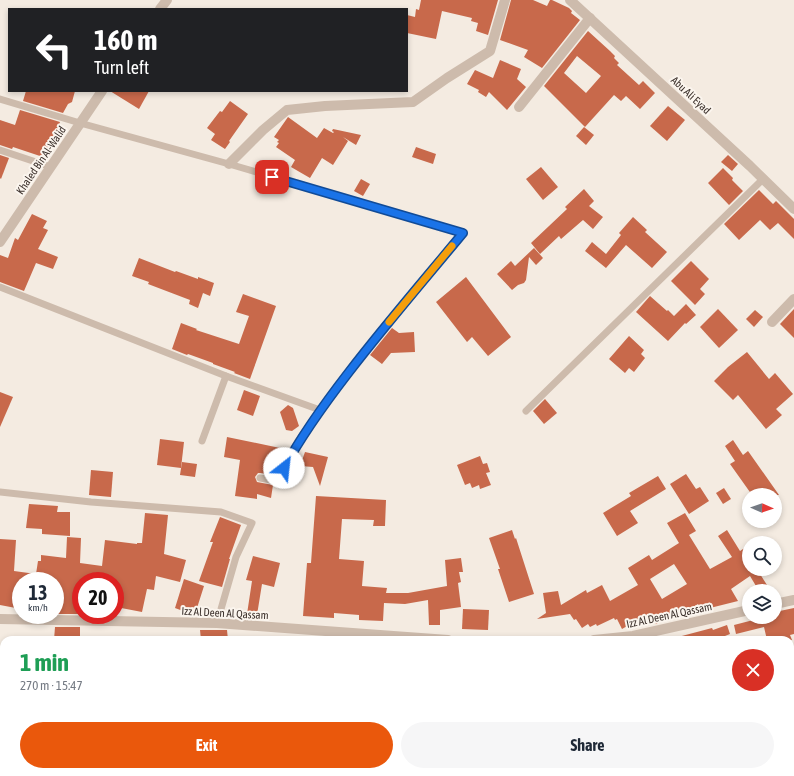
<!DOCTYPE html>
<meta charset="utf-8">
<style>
:root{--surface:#fff;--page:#f6f6f7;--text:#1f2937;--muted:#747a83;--accent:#ea580c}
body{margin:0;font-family:"Asap Condensed",sans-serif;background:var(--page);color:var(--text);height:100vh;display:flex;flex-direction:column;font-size:15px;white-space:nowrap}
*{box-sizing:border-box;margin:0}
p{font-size:13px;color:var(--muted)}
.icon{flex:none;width:22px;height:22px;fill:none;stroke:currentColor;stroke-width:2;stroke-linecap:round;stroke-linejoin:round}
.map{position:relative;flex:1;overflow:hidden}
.sheet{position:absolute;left:0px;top:636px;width:794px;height:140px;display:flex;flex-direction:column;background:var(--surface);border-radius:12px 12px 0 0;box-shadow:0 2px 6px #0003}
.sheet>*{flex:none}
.hud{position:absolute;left:8px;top:8px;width:400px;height:84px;border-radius:0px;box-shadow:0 2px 6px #0003;background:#202124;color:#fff;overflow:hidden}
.needle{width:26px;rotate:92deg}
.buttons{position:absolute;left:742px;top:488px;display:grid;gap:8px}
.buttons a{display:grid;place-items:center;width:40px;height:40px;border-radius:50%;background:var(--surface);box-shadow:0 2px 6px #0003;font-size:20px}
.speed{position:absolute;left:12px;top:572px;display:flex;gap:8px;font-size:20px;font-weight:700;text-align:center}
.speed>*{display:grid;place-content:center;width:52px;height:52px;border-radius:50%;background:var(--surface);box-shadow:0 2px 6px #0003;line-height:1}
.speed small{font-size:10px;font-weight:400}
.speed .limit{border:6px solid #d22;background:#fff;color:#111}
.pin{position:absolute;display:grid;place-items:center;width:34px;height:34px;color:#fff;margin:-17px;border-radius:8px;box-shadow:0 2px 6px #0006}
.me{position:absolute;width:44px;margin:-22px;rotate:29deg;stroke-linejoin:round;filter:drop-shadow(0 0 3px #0008)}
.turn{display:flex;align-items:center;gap:14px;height:84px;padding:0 20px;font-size:18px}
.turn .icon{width:52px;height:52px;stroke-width:2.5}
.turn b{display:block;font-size:28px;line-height:34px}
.round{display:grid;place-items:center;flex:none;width:42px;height:42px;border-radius:21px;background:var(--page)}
.summary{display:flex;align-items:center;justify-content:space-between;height:68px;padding:0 20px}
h1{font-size:24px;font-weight:700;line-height:30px;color:#1e9e55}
.action{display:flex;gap:8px;margin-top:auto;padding:8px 20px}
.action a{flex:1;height:46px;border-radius:24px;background:var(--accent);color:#fff;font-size:16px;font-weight:700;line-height:46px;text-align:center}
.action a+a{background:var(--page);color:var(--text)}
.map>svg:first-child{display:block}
</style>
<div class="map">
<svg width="794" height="776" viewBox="0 0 794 776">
<rect width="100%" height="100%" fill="#f4ebe1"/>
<g fill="#c8694b" fill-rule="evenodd">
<path d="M421,0H498L488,35L476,31L478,23L471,21L472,18L442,11L436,39L407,33V15L415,17L416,9L419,10Z"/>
<path d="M511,0H533L547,6L550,0H552L569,8L572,11L571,13L580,20L542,68L524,57L528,50L500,40Z"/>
<path d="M588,31L610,51L615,56L614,58L619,63L617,65L639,85L643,81L655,93L640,109L626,96L621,101L614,95L585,127L544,86ZM577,56L601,76L586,93L564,73Z"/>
<path d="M500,60L521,69L517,79L526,87L507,110L489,92L486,97L478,92L479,90L467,84L475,70L493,78Z"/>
<path d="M26,91H75L72,102L68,104L63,113L23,101Z"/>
<path d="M110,91H149L139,109Z"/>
<path d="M230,101L248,114L229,141L230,142L225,149L211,140L215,134L207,128L220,111L222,112Z"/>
<path d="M668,106L685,120L667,141L650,126Z"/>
<path d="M20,110L60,122L53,140L47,151L40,156L13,147L12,149L0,145V120L15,125Z"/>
<path d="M288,117L317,138L324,128L333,133L334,132L332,131L333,129L361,135L356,145L343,137L348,141L333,165L322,158L310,178L291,167L295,160L276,147L279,143L277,142L279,140L274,137Z"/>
<path d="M584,127L594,135L586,145L576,136Z"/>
<path d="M416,147L436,154L433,164L412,157Z"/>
<path d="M0,155L9,158L1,179L0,178Z"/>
<path d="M728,155L738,164L732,171L721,162Z"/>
<path d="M541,167L558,187L543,200L526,179Z"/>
<path d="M723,168L733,178L732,180L743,191L729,205L708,183Z"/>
<path d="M361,179L370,184L363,196L354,191Z"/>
<path d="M584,189L594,201L589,206L603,217L593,229L583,220L561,239L559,236L540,254L531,243L567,209L565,207Z"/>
<path d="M759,190L773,204L776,201L794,219V239L778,223L770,230L760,220L739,240L724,224Z"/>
<path d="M32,214L47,221L43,228L48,230L38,249L58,257L53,269L36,263L24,291L0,282V255L8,258L15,238L18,240Z"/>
<path d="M633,217L647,230L645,232L667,252L652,268L626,245L606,268L585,251L592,242L606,254L621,235L619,233Z"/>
<path d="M534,248L543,258L536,265L529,257L526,280L524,283L518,285L512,290L497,274L511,261L515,266Z"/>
<path d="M139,258L175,272L176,271L198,279V277L214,283L210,296L203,293L198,308L189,304L190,300L148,284L149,282L132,276Z"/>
<path d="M691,261L709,279L700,289L705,294L695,305L671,281Z"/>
<path d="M466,277L511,337L488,356L472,337L467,342L436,302Z"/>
<path d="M243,294L276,306L250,379L234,373L235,372L213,364V363L188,354L187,355L172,349L181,323L197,329L196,330L239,344L249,316L236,312Z"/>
<path d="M650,296L667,311L668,310L674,316L686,304L696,315L686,324L685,323L668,341L636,312Z"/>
<path d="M718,309L738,330L719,348L700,327Z"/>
<path d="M794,309V338L780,324Z"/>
<path d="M755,310L763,317L754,327L746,319Z"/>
<path d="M392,328L399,333L414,332L415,352L391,353L382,364L370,355Z"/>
<path d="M629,336L644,350L641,354L645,358L634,372L629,368L625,373L609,359Z"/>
<path d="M747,352L769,379L775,373L793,394L776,409L782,415L766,429L738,395L733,400L714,381L728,367Z"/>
<path d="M244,390L260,396L253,416L237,410Z"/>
<path d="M0,392L13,397L0,427Z"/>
<path d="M545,399L557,413L544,424L533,411Z"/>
<path d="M288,405L293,408L299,426L292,431L286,430L280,412Z"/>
<path d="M227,437L280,448L274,475L260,473H258L255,477L257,482L273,485L271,498L257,494V499L235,496L240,460L224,457Z"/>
<path d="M160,439L184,442L181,468L157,465Z"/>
<path d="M733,440L743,455L748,451L779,495H752L730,464L735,461L725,446Z"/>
<path d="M305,452L328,457L320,486L313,467L300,466Z"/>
<path d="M480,456L483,464L487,463L490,472L486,473L491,485L480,489L479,485L472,488L470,483L465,485L457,465Z"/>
<path d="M182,462L197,464L195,477L180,475Z"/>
<path d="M91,470L113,472L111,497L89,495Z"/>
<path d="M686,474L696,489L700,487L709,501L689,514L670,484Z"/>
<path d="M658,476L666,489L630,511L638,523L617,536L603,513L631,496L629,493Z"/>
<path d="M724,488L731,499L723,504L716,493Z"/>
<path d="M316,496L386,500L385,526H373L374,520L342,519L339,559L364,561L362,586L387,588L386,593H408L447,586L445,560L461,558L463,572H459L461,582L458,583L461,607L440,610V625H429L428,600L405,604L384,603L383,621L359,620V615L334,613V618L303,616L307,563H311Z"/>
<path d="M29,504L58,506L57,512H70V536L42,534V529L26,528Z"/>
<path d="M145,513L168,515L164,554L186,560L180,582L156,576L154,590L147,589L142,612L116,607L119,592L115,591V581H81V611H80V614H55V581H21V609L0,605V539L16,540L14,571L36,574L38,561H41V555L66,558L67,537L81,538L80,563L102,566L105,540L137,544V543H142Z"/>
<path d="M685,513L696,531L689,535L710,569L732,557L718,536L727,530L740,551L749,545V569H761L758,571L767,585L759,591L750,576L731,589L738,601L702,610L698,604L675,618L673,615L656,624L650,613L622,629L617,619L615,620L614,618L597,626L596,624L590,627L588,624L582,628L576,619L574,620L570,614L537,619L546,613L543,593L558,591L561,605L586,590L587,593L602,585L610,601L638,585L628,568L649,555L652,560L679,543L667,523ZM674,564L687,584L662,599L650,579Z"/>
<path d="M220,517L241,525L229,559H230L222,587L199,581L213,542H210Z"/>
<path d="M512,530L515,539L516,538L534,594L509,602L498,569H500L489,538Z"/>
<path d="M253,556L280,563L274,587L262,584L257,615L247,614L252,581L246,580Z"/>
<path d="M184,579L204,586L197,608L192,607L186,611H183L175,608Z"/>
<path d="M794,608V634L790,635L792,640H767L764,627L736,634L734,625L765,617H775V612Z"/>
<path d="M463,609L489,610L488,630L462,629Z"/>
<path d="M727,625L730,634L715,640H678V637L712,628L713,630Z"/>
<path d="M55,627H80V640H54Z"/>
<path d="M200,630H227L228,640H201Z"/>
</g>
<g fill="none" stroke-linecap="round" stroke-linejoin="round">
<g stroke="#cdbbac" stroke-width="7">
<path d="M0,99L80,123L229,164L463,233L375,339L320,410L298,441L277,481L260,478"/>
<path d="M0,150L51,167"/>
<path d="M0,287L226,376L320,410"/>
<path d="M526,411L763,179"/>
<path d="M202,441L226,376"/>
<path d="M0,492L91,502L221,512L252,523L236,557L217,623"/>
<path d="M669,776V772"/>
</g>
<g stroke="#cdbbac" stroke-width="10">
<path d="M570,0L750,166L794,209"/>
<path d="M519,107L590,18"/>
<path d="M229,164L263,130L287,110L325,106L413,102L447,78L490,51L505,0"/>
<path d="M772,322L794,299"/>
<path d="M775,604L794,600"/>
<path d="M0,619L217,623L448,640"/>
<path d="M594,640L633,636L749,610"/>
<path d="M419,772L420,776"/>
<path d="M497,772L498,776"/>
<path d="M31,773L33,776"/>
<path d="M186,776L196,772"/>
<path d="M358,776L364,772"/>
</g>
<g stroke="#cdbbac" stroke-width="10">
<path d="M160,9L167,0"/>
<path d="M0,242L102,91"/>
</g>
</g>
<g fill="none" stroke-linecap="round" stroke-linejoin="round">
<g stroke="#114b97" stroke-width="10">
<path id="route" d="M272,177L463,233C425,279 386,324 349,372C325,403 303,433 284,468"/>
</g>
<use href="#route" stroke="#1a73e8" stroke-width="7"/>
<path stroke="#f59e0b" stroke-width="7" d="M389,322L452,246"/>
</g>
<g text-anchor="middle" stroke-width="4" stroke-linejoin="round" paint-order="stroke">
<g font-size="11" fill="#3b302b" stroke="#fbf5ee">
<text transform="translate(691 95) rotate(43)" y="4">Abu Ali Eyad</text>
<text transform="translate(41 160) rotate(-56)" y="4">Khaled Bin Al-Walid</text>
<text transform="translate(225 613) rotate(3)" y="4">Izz Al Deen Al Qassam</text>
<text transform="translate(669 615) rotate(-12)" y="4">Izz Al Deen Al Qassam</text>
</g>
</g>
</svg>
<div class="buttons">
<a><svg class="needle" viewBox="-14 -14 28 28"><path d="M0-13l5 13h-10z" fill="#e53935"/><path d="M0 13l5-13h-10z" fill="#747a83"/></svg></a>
<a><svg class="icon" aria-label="search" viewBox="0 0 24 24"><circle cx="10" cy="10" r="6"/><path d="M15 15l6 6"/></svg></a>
<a><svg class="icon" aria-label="layers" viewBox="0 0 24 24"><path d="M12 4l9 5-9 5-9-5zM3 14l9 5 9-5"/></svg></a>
</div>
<div class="speed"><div>13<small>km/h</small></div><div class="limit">20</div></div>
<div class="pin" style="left:272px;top:177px;background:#d93025"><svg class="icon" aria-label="arrive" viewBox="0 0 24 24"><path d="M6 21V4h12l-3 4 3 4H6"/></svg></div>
<svg class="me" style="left:284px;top:468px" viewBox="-20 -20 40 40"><circle r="19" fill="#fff"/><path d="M0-13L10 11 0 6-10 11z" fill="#1a73e8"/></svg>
<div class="hud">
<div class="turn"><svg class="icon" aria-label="left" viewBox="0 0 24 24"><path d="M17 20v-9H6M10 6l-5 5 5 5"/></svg><div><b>160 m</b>Turn left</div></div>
</div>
<section class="sheet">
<div class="summary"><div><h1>1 min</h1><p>270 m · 15:47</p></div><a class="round" style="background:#d93025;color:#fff"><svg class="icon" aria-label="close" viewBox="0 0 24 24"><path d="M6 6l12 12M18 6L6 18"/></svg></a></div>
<div class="action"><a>Exit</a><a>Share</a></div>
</section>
</div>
